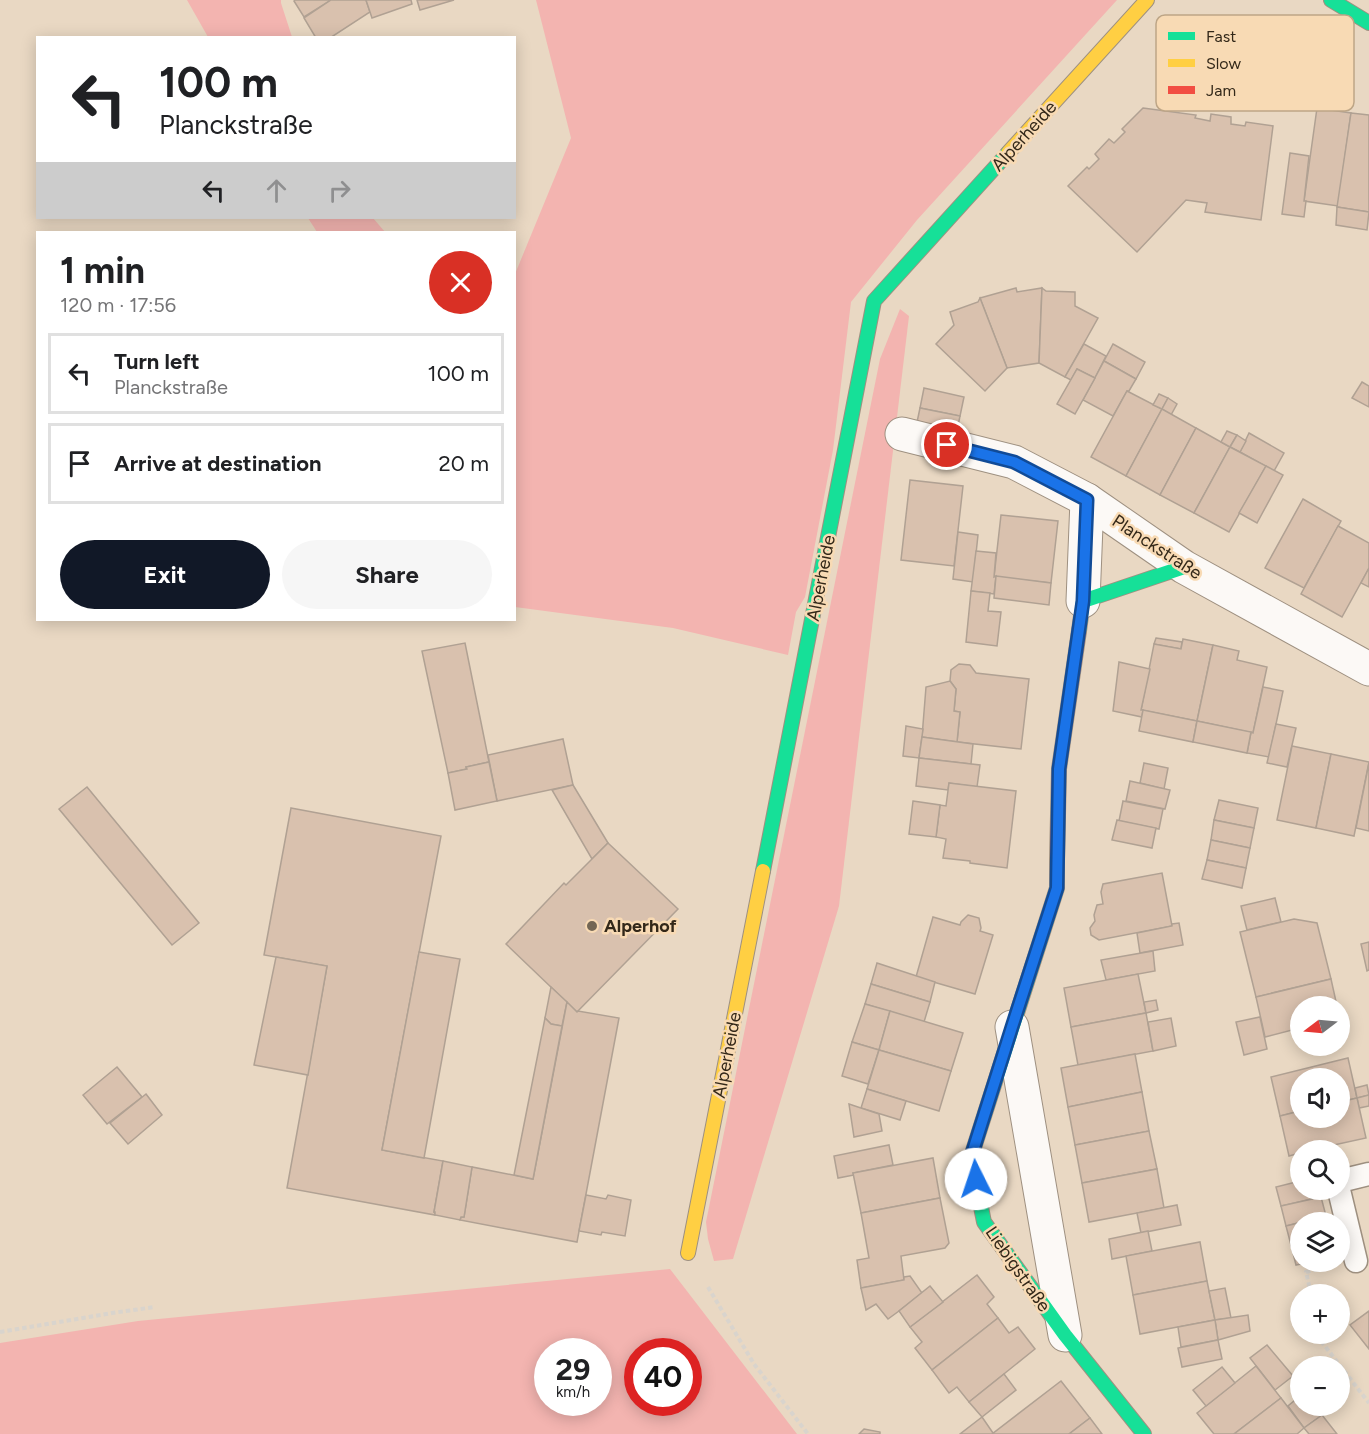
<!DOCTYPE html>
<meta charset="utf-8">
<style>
:root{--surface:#fff;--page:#f6f6f6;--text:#202124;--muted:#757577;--line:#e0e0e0;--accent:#111827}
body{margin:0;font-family:Figtree,sans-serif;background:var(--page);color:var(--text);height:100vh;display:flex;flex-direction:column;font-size:22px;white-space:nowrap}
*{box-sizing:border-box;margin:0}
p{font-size:20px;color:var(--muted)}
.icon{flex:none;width:33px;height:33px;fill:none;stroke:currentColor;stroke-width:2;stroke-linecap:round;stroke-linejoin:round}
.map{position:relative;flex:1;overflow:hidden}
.panel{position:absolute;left:36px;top:231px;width:480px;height:390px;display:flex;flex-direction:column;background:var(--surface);border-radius:0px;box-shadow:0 3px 15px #0003}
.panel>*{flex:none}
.banner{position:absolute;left:36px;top:36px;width:480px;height:183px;border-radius:0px;box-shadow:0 3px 15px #0003;background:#fff;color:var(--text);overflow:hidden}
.needle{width:39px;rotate:254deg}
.buttons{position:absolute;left:1290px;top:996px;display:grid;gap:12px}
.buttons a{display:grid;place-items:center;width:60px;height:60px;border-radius:50%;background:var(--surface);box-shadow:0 3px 15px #0003;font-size:30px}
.speed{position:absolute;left:534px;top:1338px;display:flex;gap:12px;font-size:30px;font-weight:700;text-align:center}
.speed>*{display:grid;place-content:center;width:78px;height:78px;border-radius:50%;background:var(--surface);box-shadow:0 3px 15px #0003;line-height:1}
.speed small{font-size:15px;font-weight:400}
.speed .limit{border:9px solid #d22;background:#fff;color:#111}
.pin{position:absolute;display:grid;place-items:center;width:51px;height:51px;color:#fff;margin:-26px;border:3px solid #fff;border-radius:50%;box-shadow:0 2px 6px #0007}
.me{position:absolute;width:66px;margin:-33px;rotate:356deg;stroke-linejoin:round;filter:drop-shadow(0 0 4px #0008)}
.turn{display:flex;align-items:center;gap:21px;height:126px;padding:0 24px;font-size:27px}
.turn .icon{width:78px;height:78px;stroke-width:2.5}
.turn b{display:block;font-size:42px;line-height:51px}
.lanes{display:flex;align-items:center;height:57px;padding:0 24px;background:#0003;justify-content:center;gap:30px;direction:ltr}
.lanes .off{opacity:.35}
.round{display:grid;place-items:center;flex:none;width:63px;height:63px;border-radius:32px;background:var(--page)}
.head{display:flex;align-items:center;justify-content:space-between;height:102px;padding:0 24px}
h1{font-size:36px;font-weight:700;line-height:45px}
.action{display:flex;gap:12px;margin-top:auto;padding:12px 24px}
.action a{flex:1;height:69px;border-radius:36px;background:var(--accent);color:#fff;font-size:24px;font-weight:700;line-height:69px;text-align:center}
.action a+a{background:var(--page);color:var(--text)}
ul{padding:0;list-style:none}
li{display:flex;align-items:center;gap:18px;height:81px;margin:0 12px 9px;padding:0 12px;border:3px solid var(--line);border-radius:0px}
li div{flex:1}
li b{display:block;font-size:22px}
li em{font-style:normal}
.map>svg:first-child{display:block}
</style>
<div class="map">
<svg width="1369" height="1434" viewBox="0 0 1369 1434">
<rect width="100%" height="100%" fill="#e9d8c3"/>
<g fill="#f3b4b0" fill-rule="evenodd">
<path d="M187,0H281V3L292,37H208Z"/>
<path d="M536,0H1117L917,220L851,302L833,450L805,597L796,612L788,655L673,628L515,607V274L571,138Z"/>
<path d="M308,218H373L385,232H317Z"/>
<path d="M900,309L909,316L839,906L733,1259L714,1261L708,1239L706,1222L880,359Z"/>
<path d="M670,1269L797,1434H0V1343L138,1321ZM548,1352H598V1402H548ZM638,1352H688V1402H638Z"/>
</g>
<g fill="#d9c1ae" stroke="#b0a193" stroke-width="1.5">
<path d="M295,0H331L304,17L294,1Z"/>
<path d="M331,0H366L370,12L330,38H316L304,18Z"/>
<path d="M366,0H411L412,4L372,18Z"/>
<path d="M417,0H454L420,10Z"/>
<path d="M1143,108L1196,115L1195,118L1210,121L1211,114L1231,117V124L1245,126L1246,122L1273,126L1261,220L1205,212L1207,203L1186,200L1137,252L1068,186L1087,167L1089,169L1099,159L1095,154L1109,139L1114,143L1125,132L1122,129Z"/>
<path d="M1317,108L1351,113L1338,206L1304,201Z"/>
<path d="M1351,113L1369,115V212L1337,207Z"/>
<path d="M1290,153L1309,156L1304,201H1306L1304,217L1282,214Z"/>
<path d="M1337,207L1369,212L1367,230L1336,225Z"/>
<path d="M1016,288L1017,292L1042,288L1039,363L1007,368L980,298Z"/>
<path d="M1042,288L1046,291L1075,292V306L1098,318L1065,377L1039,363Z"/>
<path d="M980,298L1007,368L985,391L936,344L954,325L950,312L978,302Z"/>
<path d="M1084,344L1106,356L1095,378L1077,369L1071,380L1065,377Z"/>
<path d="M1113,344L1145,362L1136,379L1104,361Z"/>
<path d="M1104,361L1136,379L1129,391H1127L1113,416L1083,400Z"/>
<path d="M1077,369L1095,378L1075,414L1057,404Z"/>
<path d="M1362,382L1369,386V407L1352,398Z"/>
<path d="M924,388L964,397L960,416L920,408Z"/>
<path d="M1127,391L1162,409L1126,476L1091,457Z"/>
<path d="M1159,394L1168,398L1162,409L1153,405Z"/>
<path d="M1168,398L1177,404L1171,415L1162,409Z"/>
<path d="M920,408L960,416L956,436L916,427Z"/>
<path d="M1162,409L1196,428L1160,495L1126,476Z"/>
<path d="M1196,428L1230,447L1194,513L1160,495Z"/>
<path d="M1227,431L1237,435L1230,447L1221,442Z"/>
<path d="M1249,433L1284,453L1274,471L1240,452Z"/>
<path d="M1237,435L1246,441L1240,452L1230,447Z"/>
<path d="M1230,447L1266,466L1229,532L1194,513Z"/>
<path d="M1266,466L1283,475L1257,523L1239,513Z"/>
<path d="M910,480L963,486L954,566L901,560Z"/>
<path d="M1303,499L1341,521L1304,588L1265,568Z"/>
<path d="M1001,515L1058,521L1051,583L994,577Z"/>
<path d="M1338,526L1369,543V568L1342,617L1301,594Z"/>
<path d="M958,532L978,535L973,582L953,579Z"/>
<path d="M976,551L996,553L994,577L996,576L994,594L971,591Z"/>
<path d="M1369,568V587L1361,583Z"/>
<path d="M996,576L1051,583L1049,605L994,598Z"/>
<path d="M971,591L990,593L988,611L1001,612L997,646L966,642Z"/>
<path d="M1156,638L1182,642L1181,649L1154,644Z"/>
<path d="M1183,639L1213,645L1197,721L1141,710L1154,644L1181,649Z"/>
<path d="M465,643L489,762L466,767L467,769L448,773L422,651Z"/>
<path d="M1213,645L1239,651L1237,660L1267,667L1253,733L1197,721Z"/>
<path d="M1119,662L1150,669L1141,710H1143L1142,717L1113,711Z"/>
<path d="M959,664L970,665L976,673L1029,679L1021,749L957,742L960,712L954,711L956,689L950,681L951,670Z"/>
<path d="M950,681L956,689L954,711L960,712L957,742L922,737L926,687Z"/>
<path d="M1263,687L1283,691L1269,757L1247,753L1251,732L1253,733Z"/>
<path d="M1143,710L1197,721L1193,742L1139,731Z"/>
<path d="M1197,721L1251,732L1247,753L1193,742Z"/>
<path d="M1276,724L1296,728L1287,767L1267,763Z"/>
<path d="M906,726L923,729L919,758L903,756Z"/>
<path d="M922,737L973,744L971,764L919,758Z"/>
<path d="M563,739L573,785L497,801L488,755Z"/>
<path d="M1292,746L1331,754L1316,828L1277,820Z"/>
<path d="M1331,754L1369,762L1354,836L1316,828Z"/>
<path d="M919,758L980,765L977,787L949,783L948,790L916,786Z"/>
<path d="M489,762L497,801L455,810L448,773L467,769L466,767Z"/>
<path d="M1144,763L1168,768L1164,789L1140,783Z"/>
<path d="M1369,763V831L1356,828Z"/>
<path d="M1130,781L1170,790L1165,809L1126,801Z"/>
<path d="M949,783L1016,791L1007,868L970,863V861L943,858L946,839L936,837L940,805L946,806Z"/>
<path d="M573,785L608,843L592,859L552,790Z"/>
<path d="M87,787L199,923L172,945L59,809Z"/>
<path d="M1219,800L1258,808L1254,828L1214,820Z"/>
<path d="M913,801L940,805L936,837L909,834Z"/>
<path d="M1123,801L1163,809L1159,829L1119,821Z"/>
<path d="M291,808L441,836L382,1150L443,1161L434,1212H435V1215L287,1188L327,966L264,955Z"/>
<path d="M1117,820L1156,828L1152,848L1112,840Z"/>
<path d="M1214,820L1254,828L1250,848L1211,840Z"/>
<path d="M1211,840L1250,848L1246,868L1207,860Z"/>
<path d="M608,843L678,909L577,1012L506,944L564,883L566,885Z"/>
<path d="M1207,860L1246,868L1242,888L1202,879Z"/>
<path d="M1162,873L1172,926L1099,940L1091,935L1090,928L1095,921L1094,915L1097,905L1103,904L1101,892L1103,884Z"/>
<path d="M1275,898L1281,922L1247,930L1241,906Z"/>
<path d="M968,915L979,918L981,928L980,931L993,935L975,994L916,977L933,917L960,925L961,922Z"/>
<path d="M1294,919L1317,923L1331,979L1256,997L1240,932Z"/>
<path d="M1179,923L1183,945L1140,953L1137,933L1172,926V924Z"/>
<path d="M1369,942V970L1367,971L1361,944Z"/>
<path d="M1153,951L1155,971L1106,980L1101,960Z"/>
<path d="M419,952L460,959L424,1158L382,1150Z"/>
<path d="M276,957L327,966L308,1075L254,1065Z"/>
<path d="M877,963L935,982L930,1002L871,984Z"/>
<path d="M1138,974L1146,1013L1071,1027L1064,988Z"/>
<path d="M1331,979L1337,1006H1300V1028L1265,1037L1256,997Z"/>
<path d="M871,984L930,1002L924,1022L865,1004Z"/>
<path d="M551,987L567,1002L562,1026L551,1024L545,1018Z"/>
<path d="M1156,1000L1158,1010L1146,1013L1144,1002Z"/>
<path d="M567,1002L577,1012L578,1011L619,1018L577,1242L460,1220L461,1217H464L472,1167L533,1179Z"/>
<path d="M865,1004L890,1011L879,1050L852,1042Z"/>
<path d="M890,1011L963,1033L951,1071L879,1050Z"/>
<path d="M1146,1013L1153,1051L1078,1065L1071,1027Z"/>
<path d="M1260,1017L1267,1049L1244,1055L1236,1022Z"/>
<path d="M545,1018L551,1024L562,1026L533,1179L514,1175Z"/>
<path d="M1171,1018L1176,1046L1153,1051L1148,1022Z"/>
<path d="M852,1042L879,1050L868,1084L842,1076Z"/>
<path d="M879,1050L951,1071L939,1111L867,1089Z"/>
<path d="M1135,1054L1142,1092L1068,1107L1061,1068Z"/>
<path d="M1348,1058L1357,1098L1340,1102V1078H1300V1111L1280,1116L1271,1077Z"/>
<path d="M117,1067L142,1097L107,1124L83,1095Z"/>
<path d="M1367,1085L1369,1095L1357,1098L1355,1088Z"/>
<path d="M867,1089L906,1101L900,1120L861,1108Z"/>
<path d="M1142,1092L1149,1131L1075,1145L1068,1107Z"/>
<path d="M146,1094L162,1115L128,1144L110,1123Z"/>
<path d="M1369,1095V1106L1359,1108L1357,1098Z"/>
<path d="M1357,1098L1366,1138L1311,1150H1300V1153L1289,1156L1280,1116L1300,1111V1118H1340V1102Z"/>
<path d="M849,1104L879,1114L882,1131L854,1137Z"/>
<path d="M1149,1131L1157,1169L1082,1183L1075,1145Z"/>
<path d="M889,1145L893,1165L853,1173L854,1175L838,1178L834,1156Z"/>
<path d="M933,1158L940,1198L861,1213L853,1173Z"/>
<path d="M443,1161L472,1167L464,1217H461L460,1220L435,1215V1212H434Z"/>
<path d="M1157,1169L1164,1208L1089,1222L1082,1183Z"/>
<path d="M1300,1181V1190H1319L1321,1197L1281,1206L1276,1187Z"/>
<path d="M586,1195L606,1199L608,1195L631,1200L625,1236L602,1232L601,1235L579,1231Z"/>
<path d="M1321,1197L1326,1216L1286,1226L1281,1206Z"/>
<path d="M940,1198L949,1243L945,1248L901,1256L904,1280L861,1288L857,1260L869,1258L861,1213Z"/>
<path d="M1177,1205L1181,1225L1141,1233L1137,1213Z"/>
<path d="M1326,1216L1327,1222H1300V1243L1291,1245L1286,1226Z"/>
<path d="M1148,1231L1152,1251L1112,1259L1109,1239Z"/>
<path d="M1200,1242L1207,1281L1133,1295L1126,1256Z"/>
<path d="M1300,1243V1262H1310L1296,1265L1291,1245Z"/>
<path d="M977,1275L994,1297L987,1304L998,1318L932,1370L915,1348L922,1342L910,1327Z"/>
<path d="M910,1276L922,1293L899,1311L888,1319L876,1304L866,1310L861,1288L904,1280V1277Z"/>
<path d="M1207,1281L1215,1320L1140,1334L1133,1295Z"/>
<path d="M930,1286L943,1302L910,1327L899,1311Z"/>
<path d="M1225,1288L1231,1318L1215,1320L1209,1291Z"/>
<path d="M1369,1311V1349L1350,1325Z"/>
<path d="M1248,1315L1250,1331L1218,1340L1215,1320Z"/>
<path d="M998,1318L1009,1333L1018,1327L1035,1349L969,1402L957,1387L949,1393L932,1370Z"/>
<path d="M1215,1320L1218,1340L1181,1347L1178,1327Z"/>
<path d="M1218,1340L1222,1359L1182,1367L1178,1348Z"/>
<path d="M1267,1345L1293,1376L1275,1390L1250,1358Z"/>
<path d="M1256,1366L1281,1398L1234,1434H1214L1197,1413Z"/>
<path d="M1222,1367L1235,1383L1206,1406L1193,1390Z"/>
<path d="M1004,1374L1016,1390L982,1417L969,1402Z"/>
<path d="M1061,1381L1090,1418L1069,1434H992Z"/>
<path d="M1300,1396V1406H1317L1324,1414L1304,1428L1288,1406Z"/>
<path d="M1281,1398L1304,1428L1297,1434H1234Z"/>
<path d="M1322,1415L1337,1434H1309L1304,1428Z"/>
<path d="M982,1417L993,1433L992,1434H960Z"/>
<path d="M1090,1418L1102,1434H1069Z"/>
<path d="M864,1429L880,1432V1434H859Z"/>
</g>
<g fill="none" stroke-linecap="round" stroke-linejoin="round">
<g stroke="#9e9080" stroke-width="25">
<g id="lane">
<path d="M1340,1181L1369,1174"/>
<path d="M1339,1190L1356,1261"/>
</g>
</g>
<g stroke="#9e9080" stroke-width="35">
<g id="street">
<path d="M902,434L1014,462L1087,500L1184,567L1369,669"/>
<path d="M1083,601L1087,500"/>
<path d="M1012,1027L1065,1335"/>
</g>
</g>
<g stroke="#9e9080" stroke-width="16">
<g id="fast">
<path d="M1331,0L1369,23"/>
<path d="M1079,631L1083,601L1184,567"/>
<path d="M1057,861V888L971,1157L984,1222L1065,1335L1144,1434"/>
<path d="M763,871L874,301L1008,153"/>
</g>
</g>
<g stroke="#9e9080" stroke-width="16">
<g id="slow">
<path d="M1008,153L1147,0"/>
<path d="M688,1253L763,871"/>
</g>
</g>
<g stroke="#9e9080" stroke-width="16">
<path id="jam" d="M1057,861L1059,769L1079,631"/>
</g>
<g stroke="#d9d4cd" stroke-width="4" stroke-dasharray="4.5 3" stroke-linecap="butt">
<path d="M708,1287L754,1364L808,1434"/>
<path d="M1311,1294L1306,1272L1324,1268"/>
<path d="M0,1332L112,1313L155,1307"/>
<path d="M1319,1334L1321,1341L1369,1403"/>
</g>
<use href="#lane" stroke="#fcf9f6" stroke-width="22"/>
<use href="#street" stroke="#fcf9f6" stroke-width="33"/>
<use href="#fast" stroke="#16e098" stroke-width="14"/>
<use href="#slow" stroke="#ffcf43" stroke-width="14"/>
<use href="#jam" stroke="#f24e42" stroke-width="14"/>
</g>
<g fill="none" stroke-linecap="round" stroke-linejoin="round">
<g stroke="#114b97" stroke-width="15">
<path id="route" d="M947,445L1014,462L1087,500L1083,601L1059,769L1057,888L1012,1027L971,1157L976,1179"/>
</g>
<use href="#route" stroke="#1a73e8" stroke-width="10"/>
</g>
<circle fill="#736654" stroke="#f8dab4" stroke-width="2" cx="592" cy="926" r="6"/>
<g text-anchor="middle" stroke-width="5" stroke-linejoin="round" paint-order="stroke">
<g font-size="18" fill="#332819" stroke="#f8dab4">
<text transform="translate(1024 136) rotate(-48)" y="6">Alperheide</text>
<text transform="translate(1157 547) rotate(33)" y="6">Planckstraße</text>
<text transform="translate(821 578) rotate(-79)" y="6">Alperheide</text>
<text transform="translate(727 1055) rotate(-79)" y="6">Alperheide</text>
<text transform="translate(1018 1269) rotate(55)" y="6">Liebigstraße</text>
</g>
<g font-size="18" font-weight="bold" fill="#332819" stroke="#f8dab4" text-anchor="start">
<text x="604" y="932">Alperhof</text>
</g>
</g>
<rect x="1156" y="15" width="198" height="96" rx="9" fill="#f8dab4" stroke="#bda586" stroke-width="1.5"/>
<rect x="1168" y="32" width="27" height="8" fill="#16e098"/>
<rect x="1168" y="59" width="27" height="8" fill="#ffcf43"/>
<rect x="1168" y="86" width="27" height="8" fill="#f24e42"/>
<g font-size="16" fill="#332819">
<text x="1206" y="42">Fast</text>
<text x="1206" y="69">Slow</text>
<text x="1206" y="96">Jam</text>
</g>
</svg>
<div class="buttons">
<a><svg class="needle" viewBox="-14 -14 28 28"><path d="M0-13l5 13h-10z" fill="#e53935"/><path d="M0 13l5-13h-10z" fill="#757577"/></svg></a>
<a><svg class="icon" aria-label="sound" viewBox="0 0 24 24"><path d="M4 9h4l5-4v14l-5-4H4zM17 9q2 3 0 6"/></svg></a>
<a><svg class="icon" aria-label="search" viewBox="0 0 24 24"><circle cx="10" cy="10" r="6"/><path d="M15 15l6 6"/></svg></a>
<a><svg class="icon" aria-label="layers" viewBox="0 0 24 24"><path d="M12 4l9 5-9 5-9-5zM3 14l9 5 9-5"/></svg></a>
<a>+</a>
<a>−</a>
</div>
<div class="speed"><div>29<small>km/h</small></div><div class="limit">40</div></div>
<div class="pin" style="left:947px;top:445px;background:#d93025"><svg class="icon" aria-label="arrive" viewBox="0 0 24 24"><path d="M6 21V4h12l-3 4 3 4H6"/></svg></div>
<svg class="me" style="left:976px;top:1179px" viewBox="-20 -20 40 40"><circle r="19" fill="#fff"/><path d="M0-13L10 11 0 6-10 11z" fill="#1a73e8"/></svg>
<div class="banner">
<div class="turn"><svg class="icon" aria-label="left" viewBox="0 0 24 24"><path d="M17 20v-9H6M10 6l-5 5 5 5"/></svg><div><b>100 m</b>Planckstraße</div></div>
<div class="lanes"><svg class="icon" aria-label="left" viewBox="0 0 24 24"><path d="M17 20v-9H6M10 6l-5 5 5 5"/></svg><svg class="icon off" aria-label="ahead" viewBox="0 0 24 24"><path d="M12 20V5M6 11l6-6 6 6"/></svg><svg class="icon off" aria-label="right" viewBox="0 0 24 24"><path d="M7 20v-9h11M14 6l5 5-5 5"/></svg></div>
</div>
<section class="panel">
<div class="head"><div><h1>1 min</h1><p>120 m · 17:56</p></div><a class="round" style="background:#d93025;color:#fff"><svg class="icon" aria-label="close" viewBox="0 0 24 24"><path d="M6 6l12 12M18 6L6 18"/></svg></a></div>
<ul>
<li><svg class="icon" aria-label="left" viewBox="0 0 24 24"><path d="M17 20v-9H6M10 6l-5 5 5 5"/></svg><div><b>Turn left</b><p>Planckstraße</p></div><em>100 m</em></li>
<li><svg class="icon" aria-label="arrive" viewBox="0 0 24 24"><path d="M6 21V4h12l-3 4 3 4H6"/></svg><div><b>Arrive at destination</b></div><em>20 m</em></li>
</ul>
<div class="action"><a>Exit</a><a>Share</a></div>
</section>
</div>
